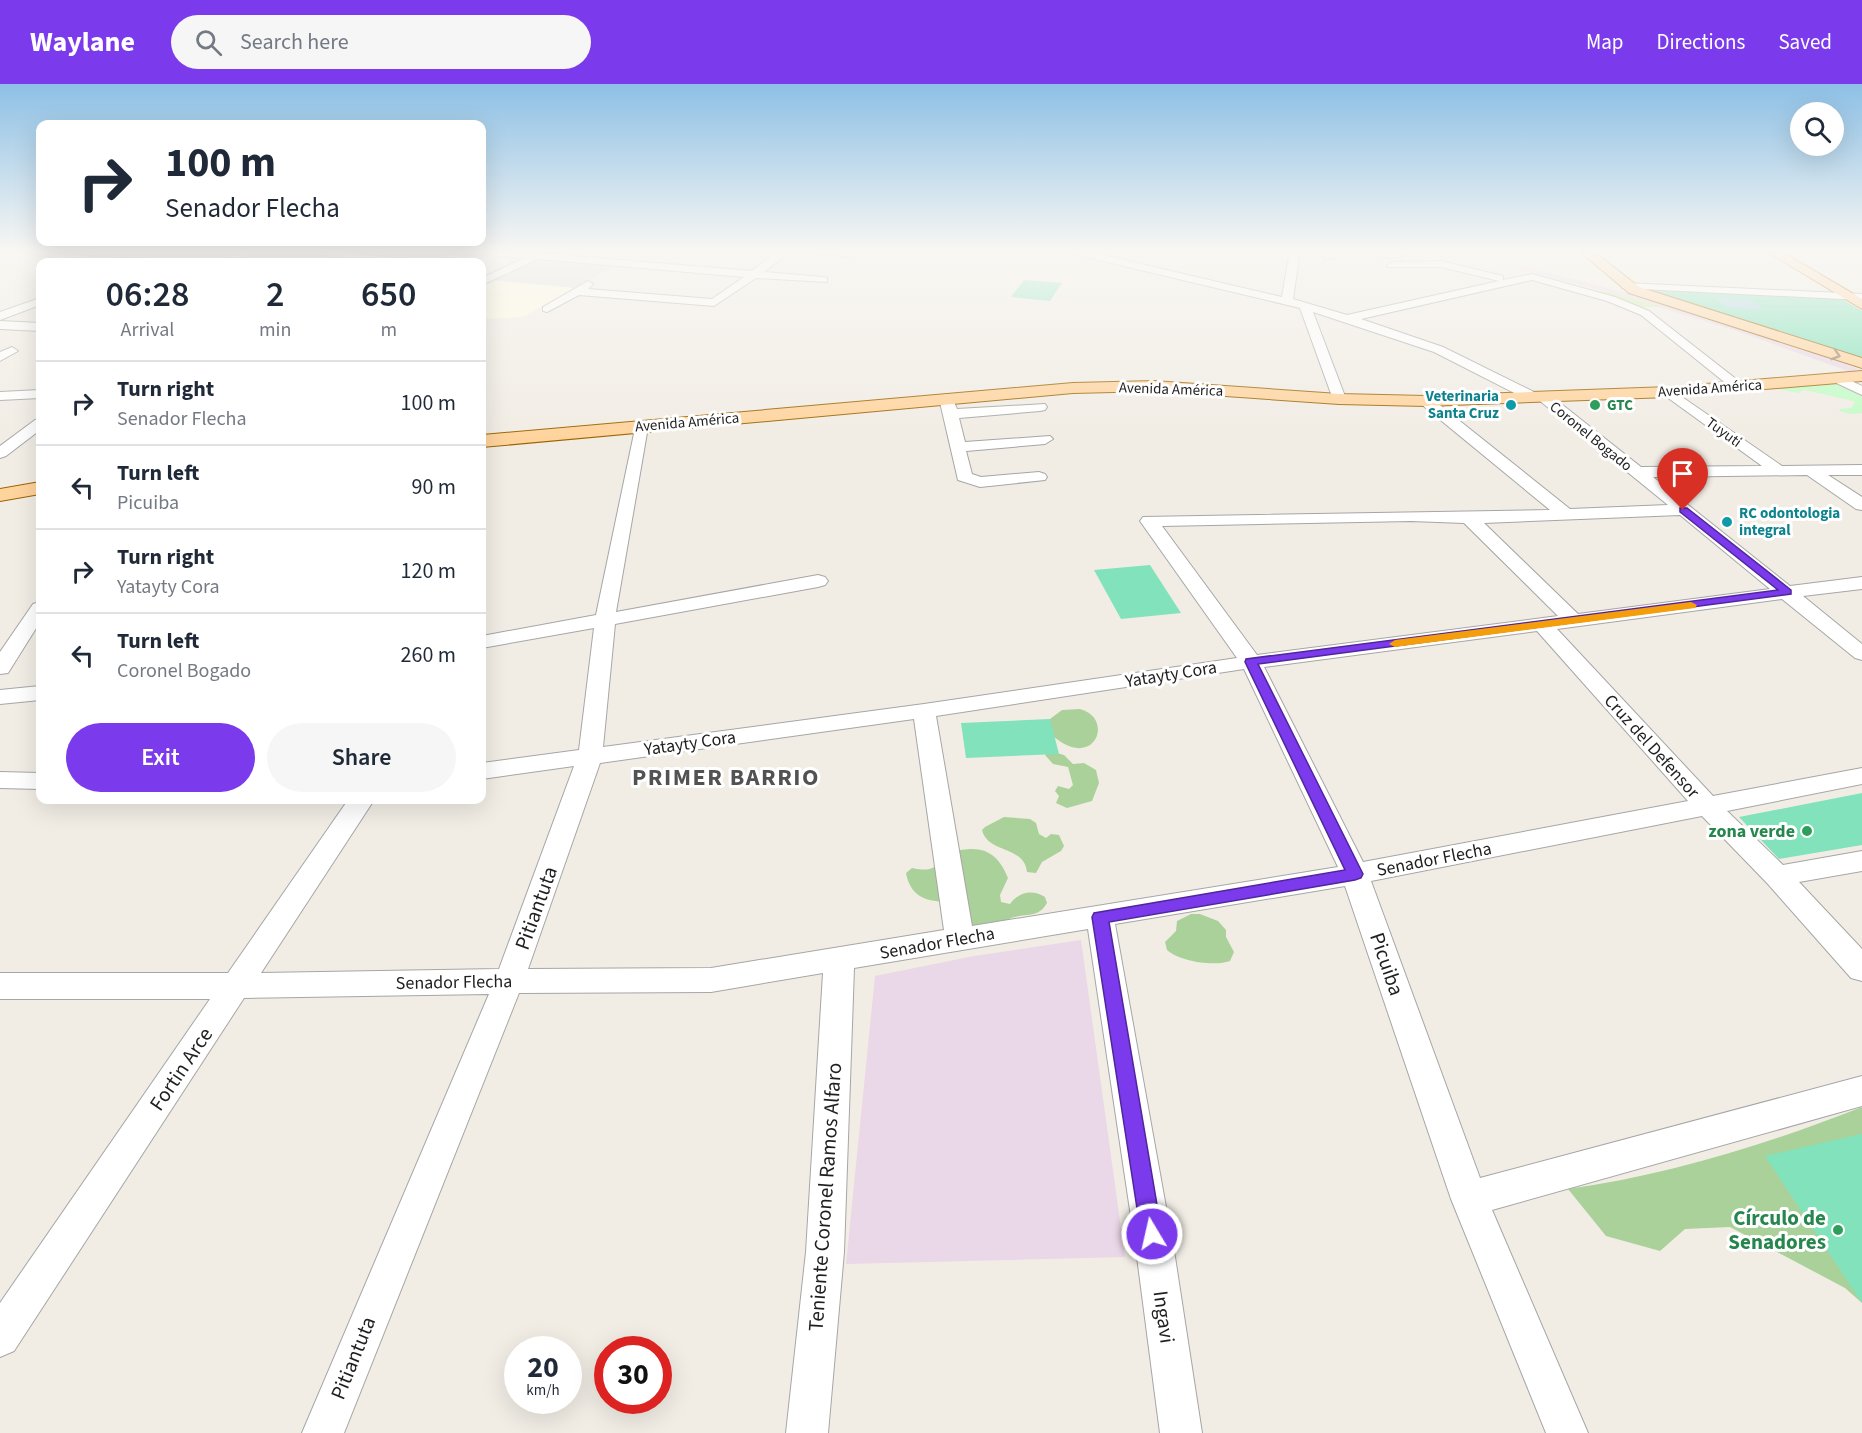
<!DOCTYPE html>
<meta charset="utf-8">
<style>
:root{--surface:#fff;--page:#f6f6f7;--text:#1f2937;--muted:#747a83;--line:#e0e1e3;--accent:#7c3aed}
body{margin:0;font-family:"Source Sans 3",sans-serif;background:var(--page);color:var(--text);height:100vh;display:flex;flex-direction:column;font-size:22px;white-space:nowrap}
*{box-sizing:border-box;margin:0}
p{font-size:20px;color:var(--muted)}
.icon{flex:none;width:33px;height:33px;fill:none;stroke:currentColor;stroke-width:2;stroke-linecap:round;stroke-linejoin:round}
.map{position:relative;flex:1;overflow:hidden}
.details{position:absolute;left:36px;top:174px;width:450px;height:546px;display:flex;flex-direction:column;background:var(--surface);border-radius:12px;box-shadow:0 6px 24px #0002}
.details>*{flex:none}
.hud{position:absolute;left:36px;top:36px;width:450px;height:126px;border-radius:12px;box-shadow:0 6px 24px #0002;background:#fff;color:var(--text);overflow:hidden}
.tools{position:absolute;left:1790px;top:18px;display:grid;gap:12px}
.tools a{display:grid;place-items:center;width:54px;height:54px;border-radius:50%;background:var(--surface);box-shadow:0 6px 24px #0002;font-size:30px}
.speed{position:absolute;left:504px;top:1252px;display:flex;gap:12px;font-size:30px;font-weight:700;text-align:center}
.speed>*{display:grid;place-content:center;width:78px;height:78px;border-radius:50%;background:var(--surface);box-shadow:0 6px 24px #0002;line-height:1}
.speed small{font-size:15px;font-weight:400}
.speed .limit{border:9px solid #d22;background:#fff;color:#111}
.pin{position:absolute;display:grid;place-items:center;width:51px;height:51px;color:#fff;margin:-62px -26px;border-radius:50% 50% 50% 0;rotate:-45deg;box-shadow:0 0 6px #0007}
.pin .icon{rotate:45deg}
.me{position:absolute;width:66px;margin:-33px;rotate:351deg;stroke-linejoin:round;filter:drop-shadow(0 0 4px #0008)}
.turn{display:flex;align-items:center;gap:21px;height:126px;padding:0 30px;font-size:27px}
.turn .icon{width:78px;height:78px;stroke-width:2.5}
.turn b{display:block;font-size:42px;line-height:51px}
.eta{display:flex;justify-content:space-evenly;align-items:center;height:102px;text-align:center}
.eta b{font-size:36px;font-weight:600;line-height:42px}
.primary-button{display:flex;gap:12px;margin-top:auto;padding:12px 30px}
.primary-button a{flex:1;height:69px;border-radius:36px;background:var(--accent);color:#fff;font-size:24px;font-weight:600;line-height:69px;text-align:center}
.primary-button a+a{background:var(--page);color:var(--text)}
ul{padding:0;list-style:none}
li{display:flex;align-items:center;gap:18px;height:84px;padding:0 30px;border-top:2px solid var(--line)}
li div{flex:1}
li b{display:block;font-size:22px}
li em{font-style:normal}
header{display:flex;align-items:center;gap:36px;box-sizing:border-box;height:84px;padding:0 30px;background:var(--accent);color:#fff}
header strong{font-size:28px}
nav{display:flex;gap:33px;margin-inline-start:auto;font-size:21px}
.search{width:420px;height:54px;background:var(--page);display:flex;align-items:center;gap:15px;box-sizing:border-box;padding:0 21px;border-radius:33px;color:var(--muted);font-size:22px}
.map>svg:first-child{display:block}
</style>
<header>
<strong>Waylane</strong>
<div class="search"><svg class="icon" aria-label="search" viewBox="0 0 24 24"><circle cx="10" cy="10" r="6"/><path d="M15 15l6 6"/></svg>Search here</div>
<nav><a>Map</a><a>Directions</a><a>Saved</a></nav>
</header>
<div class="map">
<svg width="1862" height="1349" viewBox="0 0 1862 1349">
<rect width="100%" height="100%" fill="#f1ede5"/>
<path fill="#dedcdc" d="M537,176L613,183L575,204L495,196Z"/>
<g fill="#ead7e7">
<path d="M1511,179L1635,211L1752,247L1862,286V292L1742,249L1627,213L1503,181Z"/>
<path d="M1081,856L1125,1173L846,1180L875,892L974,872Z"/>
</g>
<path fill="#fffee0" d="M494,197L573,204L523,233L482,235V203Z"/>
<path fill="#ccecaa" d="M1588,206L1612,208L1663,223H1639Z"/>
<g fill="#aad199">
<path d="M1080,625C1118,635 1091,697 1042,641L1062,626Z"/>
<path d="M1049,667L1064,671L1073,680L1084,679L1096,686L1099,699L1092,717L1067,724L1056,719L1059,712L1055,707L1058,702L1069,705L1073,701L1068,683L1053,680L1045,671Z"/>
<path d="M1004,733L1030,735L1036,739L1039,750L1046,754L1051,750L1059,751L1064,762L1061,767L1042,778L1036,789L1027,788C1024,761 988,770 982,746L985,743Z"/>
<path d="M970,765C990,764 1001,776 1008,794L1000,811L1001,818L1010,820C1019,808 1032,805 1045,813L1047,819C1038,834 1029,829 1015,833C1008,834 1004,839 998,842C975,852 965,834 955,817C931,819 911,816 906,789L912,784C937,789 934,781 951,769C956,765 964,766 970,765Z"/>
<path d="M1191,830H1200L1218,837L1226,846V853L1234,868L1230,877C1214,883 1179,877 1167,866L1165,858L1176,847L1177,837Z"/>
<path d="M1862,1023V1219L1845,1204L1730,1143L1685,1145L1660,1167L1606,1152L1568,1105C1668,1091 1768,1060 1862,1023Z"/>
</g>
<path fill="#c1fcc5" d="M1832,296L1862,309V329L1850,330L1840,327L1839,325L1851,324L1855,318L1849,316L1804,306L1798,309L1775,304Z"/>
<g fill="#81e2bb">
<path d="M1024,196L1062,199L1050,217L1011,213Z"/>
<path d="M1642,205L1842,215L1862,227V275Z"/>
<path d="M1150,481L1181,529L1121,535L1094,486Z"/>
<path d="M1050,635L1059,670L966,674L961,639Z"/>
<path d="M1862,709V761L1779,775L1739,733Z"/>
<path d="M1862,1050V1219L1765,1072Z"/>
</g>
<path fill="#a4d3e0" d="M1715,214L1751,216L1765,226L1727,224Z"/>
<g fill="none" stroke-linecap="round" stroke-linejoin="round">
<g stroke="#a6a6a6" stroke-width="2">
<g id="minor">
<path d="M19,166H44L86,172L148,175L153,178H86L24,169Z"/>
<path d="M247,166H261L231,178H218Z"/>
<path d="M301,166H325L406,175L411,178H377L306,169Z"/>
<path d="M459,166H502L752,187C760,181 773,168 783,166C795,164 848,163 857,170L852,173L791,167L764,188L823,193L827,194V198L756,194L714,222L579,211L547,228L543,227V223L588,197L593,200L588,205L712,215L744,193L538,175L482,201V194L524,174L469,169L447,178H434Z"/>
<path d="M1056,166H1075L1107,172L1282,213L1290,166H1300L1293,215L1347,231L1499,197L1441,183H1388L1387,181L1392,178L1441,177L1503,192V196L1532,190L1615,213L1649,227L1745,302L1738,306L1733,305L1641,231L1607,217L1532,196L1361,235L1443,263L1540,311H1550L1641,383L1762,382L1664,311L1662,308L1664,305L1669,304L1782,382L1862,381V391H1828L1862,413V426L1856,425L1807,391L1653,393L1790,502L1862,493V505L1803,512L1862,560V576L1855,574L1782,515L1557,545L1713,712L1862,684V700L1727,727L1783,781L1862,767V787L1799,798L1862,865V897L1851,894L1767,799L1702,732L1371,797L1480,1094L1862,992V1022L1492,1126L1588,1349H1546L1451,1115L1345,802L1115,840L1175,1173L1202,1349H1160L1137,1173L1088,845L854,884L844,1168L828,1349H786L806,1168L823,889L711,908L519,909L344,1349H302L489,910L244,914L14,1267L0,1273V1219L210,915H0V889H228L348,716H374L261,889L499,885L574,682L482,695V679L579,666L594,544L482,564V552L596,531L636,340H646L648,343L616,528L818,491L825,493L828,497L825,501L818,503L615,540L603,663L924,620L1237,574L1140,437L1143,433L1550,426L1421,320L1419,317L1421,314H1431L1570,425L1668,421L1540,317H1530L1434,268L1313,228L1346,315L1344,318H1334L1300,224ZM1680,431L1770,505L1578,530L1484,439ZM1411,437L1464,439L1558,532L1257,571L1162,442ZM1537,547L1688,717L1363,778L1264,583ZM1244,585L1338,783L972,842L936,632ZM914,635L944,846L711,884L528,885L600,679Z"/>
<path d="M1331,166H1342L1333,175H1325L1324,173Z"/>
<path d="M1368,166H1406L1409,169C1398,176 1377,175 1368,166Z"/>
<path d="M1626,199L1862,210V216L1622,204V200Z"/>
<path d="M40,214V221L0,236V228Z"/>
<path d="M0,237L40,239V247L0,245Z"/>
<path d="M12,263L18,267L0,277V268Z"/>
<path d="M1837,290L1862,302V311L1832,297L1830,294Z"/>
<path d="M40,306V314L0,316V308Z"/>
<path d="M946,310L951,311L957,325L1045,320L1047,323L1045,326L1040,327L959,334L965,358L1050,352L1053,355L1045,360L966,367L972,390L981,393L1039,388L1045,390L1047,393L1045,396L980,403L958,396L939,314Z"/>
<path d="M40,335V346L6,372L0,374V362L35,336Z"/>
<path d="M40,518V538L8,589L0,590V568L33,520Z"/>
<path d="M40,602V616L0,620V606Z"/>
<path d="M0,688L40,689V705L0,704Z"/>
</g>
</g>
<g stroke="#9b6500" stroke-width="2">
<g id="major">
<path d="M1578,166H1592L1639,203L1862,274V284L1629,209Z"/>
<path d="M1764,166H1779L1862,215V225Z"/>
<path d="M1862,287V297L1669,313L1426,322L1339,320L1154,307L1073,309L482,363V351L1073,299L1154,297L1339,310L1426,312L1669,303Z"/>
<path d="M40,398V410L0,417V405Z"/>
</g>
</g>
<use href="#minor" fill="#fff" fill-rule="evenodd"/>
<use href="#major" fill="#ffd39c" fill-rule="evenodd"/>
</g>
<defs><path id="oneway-chevron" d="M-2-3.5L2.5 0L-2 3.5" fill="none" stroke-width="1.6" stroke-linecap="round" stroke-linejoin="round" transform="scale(1.5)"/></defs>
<use stroke="#9a8264" href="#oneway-chevron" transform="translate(1836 271) rotate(17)"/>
<linearGradient id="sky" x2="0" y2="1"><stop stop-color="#8dc0e5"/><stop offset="0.47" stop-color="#f9f7f3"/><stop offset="1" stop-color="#f9f7f3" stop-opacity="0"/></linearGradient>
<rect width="1862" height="355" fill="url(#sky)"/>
<path fill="#7c3aed" stroke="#51269a" stroke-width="1.5" d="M1680,424H1687L1791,506V510L1258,580L1363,790L1361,794L1355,796L1109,838L1162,1150L1159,1158L1152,1161L1144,1158L1141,1150L1092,833L1094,829L1345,786L1245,578L1246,575L1778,506L1680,428Z"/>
<path fill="#f59e0b" d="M1691,518L1697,521L1695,524L1395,563L1389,560L1395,556Z"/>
<g fill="#0f9aa8" stroke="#fff" stroke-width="2">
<circle cx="1511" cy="321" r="6"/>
<circle cx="1727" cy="438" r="6"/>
</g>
<g fill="#2e9e5b" stroke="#fff" stroke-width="2">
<circle cx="1595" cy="321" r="6"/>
<circle cx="1807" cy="747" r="6"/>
<circle cx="1838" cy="1146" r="6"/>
</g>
<g text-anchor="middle" stroke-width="6" stroke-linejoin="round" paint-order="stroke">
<g font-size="15" fill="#1f1f1f" stroke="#fff">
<text transform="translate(1710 304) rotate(-4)" y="5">Avenida América</text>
<text transform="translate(1171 305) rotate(2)" y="5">Avenida América</text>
<text transform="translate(687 338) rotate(-5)" y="5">Avenida América</text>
<text transform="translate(1724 348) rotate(36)" y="5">Tuyuti</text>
<text transform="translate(1591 352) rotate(39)" y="5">Coronel Bogado</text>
</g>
<g font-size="15" font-weight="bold" fill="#0d838f" stroke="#fff" text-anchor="end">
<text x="1499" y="317">Veterinaria<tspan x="1499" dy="17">Santa Cruz</tspan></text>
<text x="1739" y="434" text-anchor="start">RC odontologia<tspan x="1739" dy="17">integral</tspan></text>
</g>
<g font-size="15" font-weight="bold" fill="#27864d" stroke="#fff" text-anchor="start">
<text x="1607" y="326">GTC</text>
</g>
<g font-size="18" fill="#1f1f1f" stroke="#fff">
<text transform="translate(1171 590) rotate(-9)" y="6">Yatayty Cora</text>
<text transform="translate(690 659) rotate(-8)" y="6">Yatayty Cora</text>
<text transform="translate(1652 662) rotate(48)" y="6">Cruz del Defensor</text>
<text transform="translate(1434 775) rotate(-11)" y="6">Senador Flecha</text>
<text transform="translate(937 859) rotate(-10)" y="6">Senador Flecha</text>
<text transform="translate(454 898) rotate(-1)" y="6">Senador Flecha</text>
</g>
<g font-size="18" font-weight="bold" fill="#27864d" stroke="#fff" text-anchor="end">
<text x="1795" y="753">zona verde</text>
</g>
<g font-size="21" fill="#1f1f1f" stroke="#fff">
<text transform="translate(536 824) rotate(-70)" y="7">Pitiantuta</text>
<text transform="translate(1387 880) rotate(71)" y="7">Picuiba</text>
<text transform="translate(181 985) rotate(-56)" y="7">Fortin Arce</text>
<text transform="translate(825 1113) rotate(-86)" y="7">Teniente Coronel Ramos Alfaro</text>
<text transform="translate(1164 1233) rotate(82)" y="7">Ingavi</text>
<text transform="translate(353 1274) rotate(-68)" y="7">Pitiantuta</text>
</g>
<g font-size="21" font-weight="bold" fill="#27864d" stroke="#fff" text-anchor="end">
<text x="1826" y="1141">Círculo de<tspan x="1826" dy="24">Senadores</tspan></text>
</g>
<g font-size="24" font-weight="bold" letter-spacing="1.5" fill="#525252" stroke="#fff">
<text x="726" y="701">PRIMER BARRIO</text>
</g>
</g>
</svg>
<div class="tools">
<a><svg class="icon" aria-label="search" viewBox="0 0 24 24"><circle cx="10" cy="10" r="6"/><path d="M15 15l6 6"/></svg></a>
</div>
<div class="speed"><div>20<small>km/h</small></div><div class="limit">30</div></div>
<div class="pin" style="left:1683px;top:426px;background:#d93025"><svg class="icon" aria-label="arrive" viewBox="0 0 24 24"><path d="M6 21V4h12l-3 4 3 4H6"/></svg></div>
<svg class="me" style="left:1152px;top:1150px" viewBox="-20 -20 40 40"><circle r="17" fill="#7c3aed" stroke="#fff" stroke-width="3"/><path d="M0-11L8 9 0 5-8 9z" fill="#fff"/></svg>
<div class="hud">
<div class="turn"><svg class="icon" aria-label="right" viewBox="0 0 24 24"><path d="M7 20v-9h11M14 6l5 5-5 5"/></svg><div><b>100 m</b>Senador Flecha</div></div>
</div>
<section class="details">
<div class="eta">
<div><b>06:28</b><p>Arrival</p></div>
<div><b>2</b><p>min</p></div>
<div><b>650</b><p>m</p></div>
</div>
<ul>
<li><svg class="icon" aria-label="right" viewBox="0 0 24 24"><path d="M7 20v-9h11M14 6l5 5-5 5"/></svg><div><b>Turn right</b><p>Senador Flecha</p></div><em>100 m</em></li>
<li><svg class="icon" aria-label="left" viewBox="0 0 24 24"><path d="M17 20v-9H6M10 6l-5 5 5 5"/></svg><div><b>Turn left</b><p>Picuiba</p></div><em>90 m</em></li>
<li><svg class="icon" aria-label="right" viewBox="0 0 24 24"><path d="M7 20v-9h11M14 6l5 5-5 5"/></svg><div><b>Turn right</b><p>Yatayty Cora</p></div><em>120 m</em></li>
<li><svg class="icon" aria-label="left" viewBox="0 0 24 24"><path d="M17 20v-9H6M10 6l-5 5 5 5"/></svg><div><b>Turn left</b><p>Coronel Bogado</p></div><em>260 m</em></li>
</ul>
<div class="primary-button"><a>Exit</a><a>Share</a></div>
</section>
</div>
